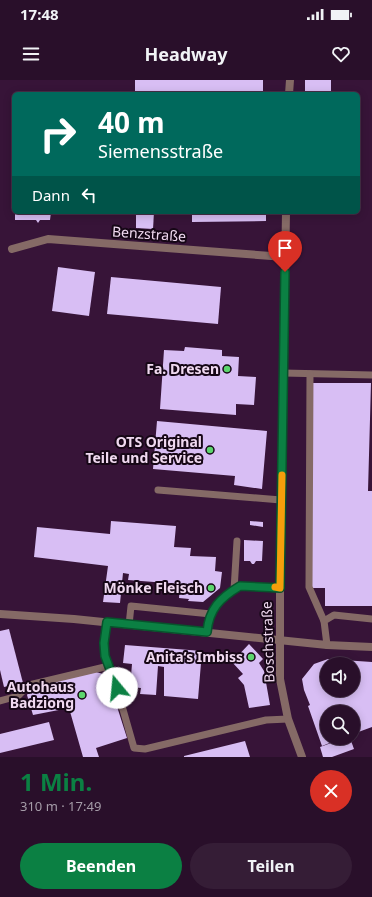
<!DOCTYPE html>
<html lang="de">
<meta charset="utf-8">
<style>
:root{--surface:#290f2a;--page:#351d36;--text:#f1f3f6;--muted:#a59ca8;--line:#452f47;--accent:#0b8043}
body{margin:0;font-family:"Noto Sans",sans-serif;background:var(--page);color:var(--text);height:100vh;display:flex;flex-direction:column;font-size:15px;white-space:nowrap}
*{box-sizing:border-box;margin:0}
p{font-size:13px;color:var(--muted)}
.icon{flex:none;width:22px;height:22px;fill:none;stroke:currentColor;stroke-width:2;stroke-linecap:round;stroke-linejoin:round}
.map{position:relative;height:677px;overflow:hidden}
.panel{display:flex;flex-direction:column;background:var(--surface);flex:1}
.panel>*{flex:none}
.banner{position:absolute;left:12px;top:12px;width:348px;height:122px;border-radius:6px;box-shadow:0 2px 10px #0003,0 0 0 1px var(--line);background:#00695c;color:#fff;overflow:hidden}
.fabs{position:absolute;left:320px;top:577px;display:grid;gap:8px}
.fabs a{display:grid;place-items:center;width:40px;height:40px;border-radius:50%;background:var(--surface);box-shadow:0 2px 10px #0003,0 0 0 1px var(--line);font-size:20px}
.pin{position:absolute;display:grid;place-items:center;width:34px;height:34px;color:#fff;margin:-41px -17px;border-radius:50% 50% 50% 0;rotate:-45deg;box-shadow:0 0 4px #0007}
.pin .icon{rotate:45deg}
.me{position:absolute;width:44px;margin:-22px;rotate:343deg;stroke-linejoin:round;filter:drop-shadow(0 0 3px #0008)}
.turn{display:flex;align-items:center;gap:14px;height:84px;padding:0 20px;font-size:18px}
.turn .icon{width:52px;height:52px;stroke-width:2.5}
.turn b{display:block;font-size:28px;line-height:34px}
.then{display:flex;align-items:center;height:38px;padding:0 20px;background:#0003;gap:8px;font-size:15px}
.round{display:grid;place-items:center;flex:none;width:42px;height:42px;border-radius:21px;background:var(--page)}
.overview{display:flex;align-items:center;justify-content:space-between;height:68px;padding:0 20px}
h1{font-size:24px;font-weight:700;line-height:30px;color:var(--accent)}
.button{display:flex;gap:8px;margin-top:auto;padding:8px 20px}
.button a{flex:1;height:46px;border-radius:24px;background:var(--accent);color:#fff;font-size:16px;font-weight:700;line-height:46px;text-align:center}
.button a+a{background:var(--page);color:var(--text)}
.status{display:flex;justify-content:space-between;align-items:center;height:28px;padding:0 20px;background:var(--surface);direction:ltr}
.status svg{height:11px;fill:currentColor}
header{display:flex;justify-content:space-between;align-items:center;height:52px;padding:0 20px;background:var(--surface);font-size:18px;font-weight:700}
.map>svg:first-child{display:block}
</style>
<div class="status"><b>17:48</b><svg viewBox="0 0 49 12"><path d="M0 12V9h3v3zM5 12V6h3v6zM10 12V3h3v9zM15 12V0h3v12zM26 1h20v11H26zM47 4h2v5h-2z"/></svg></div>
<header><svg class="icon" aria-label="menu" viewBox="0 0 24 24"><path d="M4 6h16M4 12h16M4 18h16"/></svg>Headway<svg class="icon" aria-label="heart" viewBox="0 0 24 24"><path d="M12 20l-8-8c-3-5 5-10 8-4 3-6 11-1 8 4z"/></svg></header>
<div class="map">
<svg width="372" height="677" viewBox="0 0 372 677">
<rect width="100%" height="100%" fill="#371438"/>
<g fill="#d8bef4" fill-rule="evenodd">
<rect x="135" y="0" width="128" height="14"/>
<rect x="305" y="0" width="26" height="12"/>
<path d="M15,132H51L50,140H40L38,143L36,140H15Z"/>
<path d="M136,132H154L153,149L136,148Z"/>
<path d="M192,132H266V141L192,142Z"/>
<path d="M58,187L95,192L89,236L52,231Z"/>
<path d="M111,197L221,207L218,244L107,234Z"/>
<path d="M185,267L222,270V276L239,277L238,296L256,297L254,325L236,324V335L160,329L164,270L184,271Z"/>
<path d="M313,303H371L368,411H372V526H325V508H311Z"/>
<path d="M157,341L267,351L262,409L234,405L235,396L153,389Z"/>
<path d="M111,441L176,446L174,467L191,468L190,476L216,477L215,491L222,492L220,508L203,522L188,521L189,519L179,518L180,504L128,500L129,494L123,493L120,523L103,522L108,486L34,477L37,447L110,454Z"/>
<path d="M250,441L263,442V447L250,445Z"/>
<path d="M244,460L263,461L262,481H256L254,484H252L250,481H244Z"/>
<path d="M9,549L23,603L4,607L0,590V551Z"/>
<path d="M249,564L263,579L259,583L264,591L270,625L249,628L244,605L238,598L243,594L232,582Z"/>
<path d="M125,565L202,571L198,619L164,616V587L158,586L156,615L140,614L141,608L130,607L132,584L123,583Z"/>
<path d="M328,579L372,582V647L353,654V632H327V658H342L322,666L308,626L310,625L304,610L302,599L314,584ZM327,584H353V610H327Z"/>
<path d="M96,592L107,595L127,658L96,668L99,677H83L69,628L33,635L27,615L32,607Z"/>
<path d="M49,642L54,660L0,673V654Z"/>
<path d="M345,658H350L354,669L332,677H323L320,667Z"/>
<path d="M245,661L250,677H184V676Z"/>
</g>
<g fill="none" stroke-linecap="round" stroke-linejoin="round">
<g stroke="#856a66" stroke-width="7">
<path d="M283,293L372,295"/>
<path d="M310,294L309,507L324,541"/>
<path d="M158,410L281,420"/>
<path d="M234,510L237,461"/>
<path d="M107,542L104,563L105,576L112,591L134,668L145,669L266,640L288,639"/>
<path d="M129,545L131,526L211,534"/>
<path d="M207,552C209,529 220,518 240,506L280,507"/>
<path d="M327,565L324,541L334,535L372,539"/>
<path d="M0,621L18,616L29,605L109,586"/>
</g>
<g stroke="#856a66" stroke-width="8">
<path d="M289,14L290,0"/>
<path d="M286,132L280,507V599L288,639L302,677"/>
<path d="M12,169L48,159L285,177"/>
<path d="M0,534L74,539L327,565L372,567"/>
</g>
</g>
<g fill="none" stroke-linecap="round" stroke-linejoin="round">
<g stroke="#07532c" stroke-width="10">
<path id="route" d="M117,608L105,576L104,563L107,542L207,552C209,529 220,518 240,506L280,508L285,192"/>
</g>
<use href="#route" stroke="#0b8043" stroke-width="7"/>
<path stroke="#f59e0b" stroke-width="7" d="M275,507L280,508L282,395"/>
</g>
<g fill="#5cd56d" stroke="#160716" stroke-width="1.5">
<circle cx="227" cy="289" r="4"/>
<circle cx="210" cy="370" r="4"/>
<circle cx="211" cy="508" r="4"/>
<circle cx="251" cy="577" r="4"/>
<circle cx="82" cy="615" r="4"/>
</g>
<g text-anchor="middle" stroke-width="4" stroke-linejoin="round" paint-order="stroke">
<g font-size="14" fill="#f0d9f0" stroke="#160716">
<text transform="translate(149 154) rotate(4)" y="5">Benzstraße</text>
<text transform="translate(268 562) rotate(-92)" y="5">Boschstraße</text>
</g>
<g font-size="14" font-weight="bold" fill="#f0d9f0" stroke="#160716" text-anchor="end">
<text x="219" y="294">Fa. Dresen</text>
<text x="202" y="367">OTS Original<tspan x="202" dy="16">Teile und Service</tspan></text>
<text x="203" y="513">Mönke Fleisch</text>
<text x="243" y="582">Anita‘s Imbiss</text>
<text x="74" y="612">Autohaus<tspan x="74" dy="16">Badziong</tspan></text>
</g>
</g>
</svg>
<div class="fabs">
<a><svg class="icon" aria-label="sound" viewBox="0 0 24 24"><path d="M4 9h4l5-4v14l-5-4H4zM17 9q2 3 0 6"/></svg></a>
<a><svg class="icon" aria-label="search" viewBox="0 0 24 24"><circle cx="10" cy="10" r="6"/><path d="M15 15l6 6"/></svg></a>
</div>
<div class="pin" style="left:285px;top:192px;background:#d93025"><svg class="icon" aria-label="arrive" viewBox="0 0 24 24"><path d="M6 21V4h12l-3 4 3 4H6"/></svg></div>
<svg class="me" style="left:117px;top:608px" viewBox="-20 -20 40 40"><circle r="19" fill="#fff"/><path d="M0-13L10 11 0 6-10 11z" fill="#0b8043"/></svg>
<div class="banner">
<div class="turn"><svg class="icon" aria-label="right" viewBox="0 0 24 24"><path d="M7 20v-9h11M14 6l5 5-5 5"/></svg><div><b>40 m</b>Siemensstraße</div></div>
<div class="then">Dann<svg class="icon" aria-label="left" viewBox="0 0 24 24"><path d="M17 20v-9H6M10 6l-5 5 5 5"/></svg></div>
</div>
</div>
<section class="panel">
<div class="overview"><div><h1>1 Min.</h1><p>310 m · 17:49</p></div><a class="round" style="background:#d93025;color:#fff"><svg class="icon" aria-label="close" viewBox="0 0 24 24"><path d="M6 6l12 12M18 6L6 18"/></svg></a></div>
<div class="button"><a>Beenden</a><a>Teilen</a></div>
</section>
